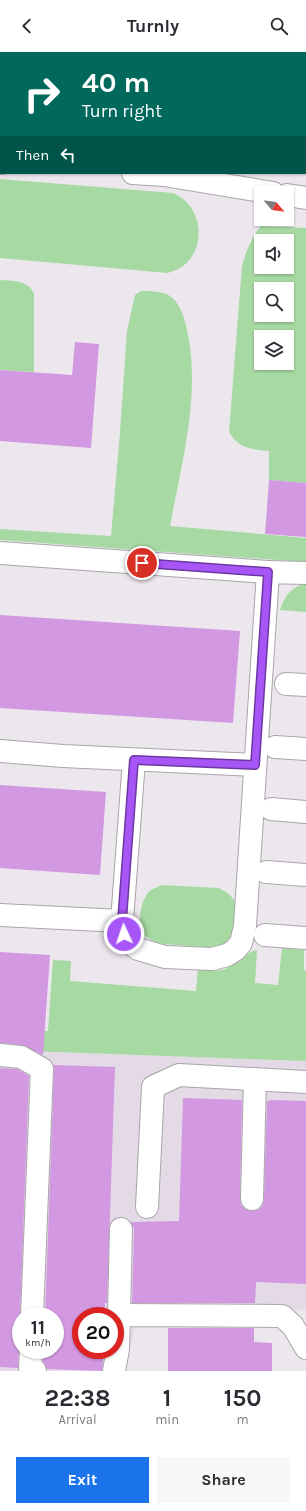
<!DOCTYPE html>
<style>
:root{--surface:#fff;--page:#f7f7f7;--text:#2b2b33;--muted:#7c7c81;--accent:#1a73e8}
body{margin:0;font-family:Karla,sans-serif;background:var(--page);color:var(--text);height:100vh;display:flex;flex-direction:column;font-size:15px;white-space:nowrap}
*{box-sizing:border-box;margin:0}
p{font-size:13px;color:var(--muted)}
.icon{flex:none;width:22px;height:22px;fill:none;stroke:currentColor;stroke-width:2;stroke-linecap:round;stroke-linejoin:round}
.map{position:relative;height:1319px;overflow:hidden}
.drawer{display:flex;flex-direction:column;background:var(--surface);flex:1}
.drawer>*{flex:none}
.hud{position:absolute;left:0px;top:0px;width:306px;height:122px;box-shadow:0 1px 3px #0004;background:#00695c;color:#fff;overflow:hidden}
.needle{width:26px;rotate:118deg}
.fabs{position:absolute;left:254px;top:134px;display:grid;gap:8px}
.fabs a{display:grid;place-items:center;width:40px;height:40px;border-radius:0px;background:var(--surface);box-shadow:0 1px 3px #0004;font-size:20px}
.speed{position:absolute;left:12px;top:1255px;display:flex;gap:8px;font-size:20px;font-weight:700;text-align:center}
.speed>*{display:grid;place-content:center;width:52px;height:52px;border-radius:50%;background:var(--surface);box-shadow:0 1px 3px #0004;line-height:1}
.speed small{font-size:10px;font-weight:400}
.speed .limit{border:6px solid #d22;background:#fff;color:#111}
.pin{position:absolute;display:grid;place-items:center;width:34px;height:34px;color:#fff;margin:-17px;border:2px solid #fff;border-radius:50%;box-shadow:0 1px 4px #0007}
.me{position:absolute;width:44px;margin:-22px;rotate:357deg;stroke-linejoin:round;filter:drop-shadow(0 0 3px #0008)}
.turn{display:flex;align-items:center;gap:14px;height:84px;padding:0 16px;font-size:18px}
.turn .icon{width:52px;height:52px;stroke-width:2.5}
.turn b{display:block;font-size:28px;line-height:34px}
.then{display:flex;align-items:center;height:38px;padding:0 16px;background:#0003;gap:8px;font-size:15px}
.eta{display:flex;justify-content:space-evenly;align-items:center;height:68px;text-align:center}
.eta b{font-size:24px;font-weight:700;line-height:28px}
.action{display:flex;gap:8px;margin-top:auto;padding:8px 16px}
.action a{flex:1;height:46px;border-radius:0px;background:var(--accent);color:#fff;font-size:16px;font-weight:700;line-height:46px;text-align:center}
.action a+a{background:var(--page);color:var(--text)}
header{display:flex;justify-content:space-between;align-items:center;height:52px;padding:0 16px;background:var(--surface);font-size:18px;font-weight:700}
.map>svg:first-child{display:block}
</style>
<header><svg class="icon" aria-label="back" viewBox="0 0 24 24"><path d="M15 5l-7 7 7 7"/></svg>Turnly<svg class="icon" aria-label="search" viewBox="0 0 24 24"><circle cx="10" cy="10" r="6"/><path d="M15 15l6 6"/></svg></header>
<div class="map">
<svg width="306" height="1319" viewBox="0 0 306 1319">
<rect width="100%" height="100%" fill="#ece7ed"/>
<path fill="#e3dae6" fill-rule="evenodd" d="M0,998L306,1009V1258L140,1252L125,1319H0ZM21,1264H55V1298H21ZM81,1264H115V1298H81Z"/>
<g fill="#a6daa2" fill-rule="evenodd">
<rect x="0" y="8" width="1" height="92"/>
<path d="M0,127L173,141C209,156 207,213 167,221L0,206Z"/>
<path d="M261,174L306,176V431L269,428V399C251,397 239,397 229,380L242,214C246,199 251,186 261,174ZM261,189H287V215H261ZM261,237H287V263H261ZM261,285H287V311H261Z"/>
<path d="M0,228C14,229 27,228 34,241V320L0,318Z"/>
<path d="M141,239C150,239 162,239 170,244C178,249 183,262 185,270C203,335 182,409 170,474L306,486V510L0,488V477L111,484L120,380L127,279L135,243Z"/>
<path d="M300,533H306V560L280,558C284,546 288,539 300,533Z"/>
<path d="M162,833L219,836L229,842L234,848L237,855L236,877L230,888L223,894L216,896L164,892C156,891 144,886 141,877C138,867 142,844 151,838C154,836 159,835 162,833Z"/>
<path d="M282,896L304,898V918L306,919V1009L0,998V976L48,979L53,908L71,909L70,929L196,939L198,916C205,917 214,920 221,918C235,915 243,901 257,898L255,931L278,933Z"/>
</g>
<g fill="#d298e2">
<path d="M75,290L99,292L91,396L0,389V318L72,323Z"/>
<path d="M269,428L306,431V485L265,482Z"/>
<path d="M0,563L240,579L233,671L0,656Z"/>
<path d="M0,733L106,740L100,823L0,816Z"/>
<path d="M0,900L50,903L43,1003L22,993L0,991Z"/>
<path d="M53,1013L115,1015L107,1251H105V1264H81V1298H104L102,1319L47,1317L43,1310V1298H55V1264H45L54,1018Z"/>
<path d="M0,1016L17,1017L29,1024L20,1263L21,1270V1291L19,1297L18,1316L0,1315Z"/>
<path d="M183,1046L242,1048L240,1147L241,1153L245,1157L251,1159L258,1158L263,1153L264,1147L267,1049H270V1048L306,1049V1232L256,1230L255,1251H132L134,1177L131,1170L179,1169Z"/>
<path d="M168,1276H254V1290L272,1291V1319H168Z"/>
</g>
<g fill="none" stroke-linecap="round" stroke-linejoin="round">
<g stroke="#a9a5aa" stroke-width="24">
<g id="minor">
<path d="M175,1V0"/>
<path d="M0,111H1"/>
<path d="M133,121L164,123L273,141"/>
<path d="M287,143L306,146"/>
<path d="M0,501L268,520"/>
<path d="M286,632L306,633"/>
<path d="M275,695L306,697"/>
<path d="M0,699L63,704L255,713"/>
<path d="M271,757L306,760"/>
<path d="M266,820L306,823"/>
<path d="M0,863L122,869L124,882L131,892L138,897L165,905L212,907L227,903L235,898L241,891L245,874L268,520L306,521"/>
<path d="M122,869L134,708"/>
<path d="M265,883L306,886"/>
<path d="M0,1003L21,1005L42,1017L32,1264"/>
<path d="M252,1147L255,1027"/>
<path d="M147,1155L153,1035L179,1023L306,1030"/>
<path d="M119,1263L121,1177"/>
<path d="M31,1298L30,1316L35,1319"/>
<path d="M114,1319L118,1297L119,1263L282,1264L293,1274L306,1296"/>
</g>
</g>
<use href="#minor" stroke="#fff" stroke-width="22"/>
</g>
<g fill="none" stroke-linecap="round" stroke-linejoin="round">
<g stroke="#6d37a1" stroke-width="10">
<path id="route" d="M124,882L122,869L134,708L255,713L268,520L142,511"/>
</g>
<use href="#route" stroke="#a855f7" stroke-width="7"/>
</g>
</svg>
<div class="fabs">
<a><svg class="needle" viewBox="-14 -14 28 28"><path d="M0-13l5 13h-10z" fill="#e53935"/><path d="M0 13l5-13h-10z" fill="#7c7c81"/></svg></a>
<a><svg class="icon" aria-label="sound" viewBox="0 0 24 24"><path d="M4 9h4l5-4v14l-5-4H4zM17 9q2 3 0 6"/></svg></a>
<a><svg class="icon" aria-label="search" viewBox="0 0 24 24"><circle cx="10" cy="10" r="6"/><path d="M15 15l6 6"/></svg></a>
<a><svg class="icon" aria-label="layers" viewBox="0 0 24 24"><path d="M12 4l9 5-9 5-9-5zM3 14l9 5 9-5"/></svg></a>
</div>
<div class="speed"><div>11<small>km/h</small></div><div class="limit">20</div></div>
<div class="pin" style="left:142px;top:511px;background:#d93025"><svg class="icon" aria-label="arrive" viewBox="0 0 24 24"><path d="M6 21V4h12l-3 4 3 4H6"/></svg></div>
<svg class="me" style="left:124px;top:882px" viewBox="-20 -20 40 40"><circle r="17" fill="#a855f7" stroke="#fff" stroke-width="3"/><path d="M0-11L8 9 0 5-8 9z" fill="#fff"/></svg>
<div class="hud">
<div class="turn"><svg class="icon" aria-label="right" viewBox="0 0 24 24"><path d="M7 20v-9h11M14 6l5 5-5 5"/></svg><div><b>40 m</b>Turn right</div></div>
<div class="then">Then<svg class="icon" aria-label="left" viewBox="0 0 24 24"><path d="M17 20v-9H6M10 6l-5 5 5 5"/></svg></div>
</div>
</div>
<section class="drawer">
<div class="eta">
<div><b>22:38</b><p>Arrival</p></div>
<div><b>1</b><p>min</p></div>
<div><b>150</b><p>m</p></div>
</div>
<div class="action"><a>Exit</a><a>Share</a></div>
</section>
